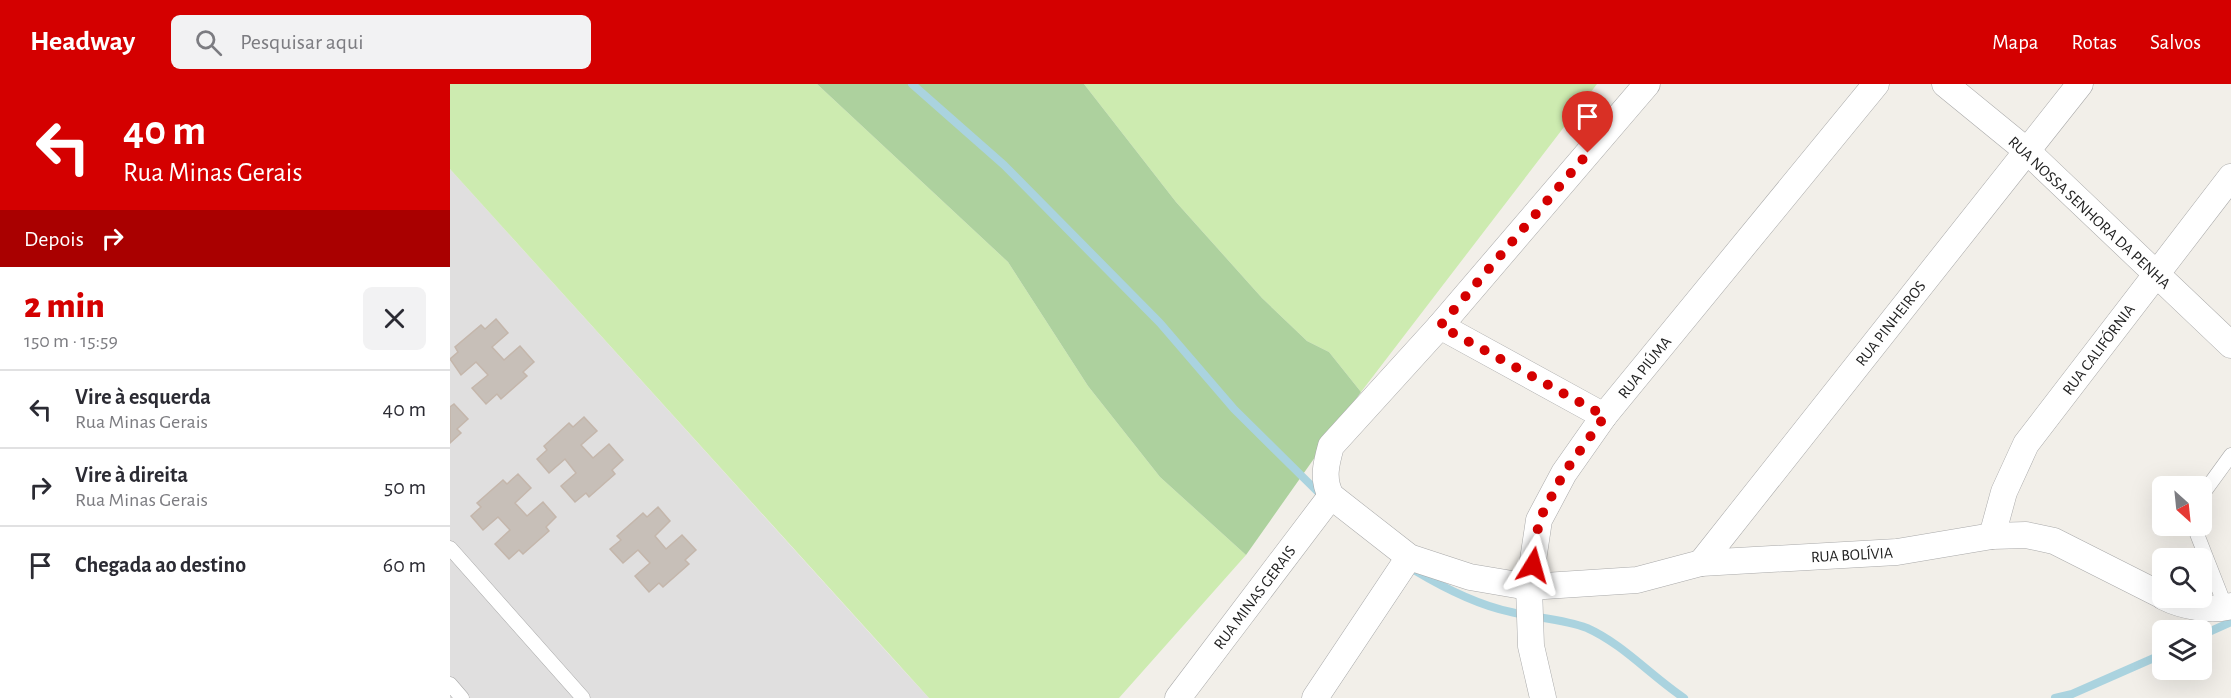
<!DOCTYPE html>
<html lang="pt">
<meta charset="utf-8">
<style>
:root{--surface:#fff;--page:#f2f2f3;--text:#2b2b33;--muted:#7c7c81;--line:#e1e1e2;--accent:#d40000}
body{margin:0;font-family:"Alegreya Sans",sans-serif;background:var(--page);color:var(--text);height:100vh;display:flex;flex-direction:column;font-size:22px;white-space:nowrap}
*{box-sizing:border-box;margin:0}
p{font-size:20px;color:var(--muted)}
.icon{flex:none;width:33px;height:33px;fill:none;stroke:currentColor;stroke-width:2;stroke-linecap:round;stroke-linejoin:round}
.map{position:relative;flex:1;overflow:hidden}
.sheet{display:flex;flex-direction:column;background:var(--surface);width:450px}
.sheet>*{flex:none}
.banner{background:#d40000;color:#fff;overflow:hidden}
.needle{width:39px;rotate:153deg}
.tools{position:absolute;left:1702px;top:392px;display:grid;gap:12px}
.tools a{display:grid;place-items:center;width:60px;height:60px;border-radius:9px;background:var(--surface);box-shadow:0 6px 24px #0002;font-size:30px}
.pin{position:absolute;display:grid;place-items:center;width:51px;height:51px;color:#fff;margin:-62px -26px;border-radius:50% 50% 50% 0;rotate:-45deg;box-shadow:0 0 6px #0007}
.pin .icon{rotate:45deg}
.me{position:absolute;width:66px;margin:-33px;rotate:8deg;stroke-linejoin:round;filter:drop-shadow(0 0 4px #0008)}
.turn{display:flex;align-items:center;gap:21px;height:126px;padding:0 24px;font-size:27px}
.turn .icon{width:78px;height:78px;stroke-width:2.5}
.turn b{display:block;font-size:42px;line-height:51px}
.then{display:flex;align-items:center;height:57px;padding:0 24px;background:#0003;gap:12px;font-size:22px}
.round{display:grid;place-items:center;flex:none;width:63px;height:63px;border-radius:9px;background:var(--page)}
.overview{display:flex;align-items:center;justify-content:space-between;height:102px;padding:0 24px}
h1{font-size:36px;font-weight:800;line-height:45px;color:var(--accent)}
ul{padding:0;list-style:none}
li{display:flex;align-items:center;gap:18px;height:78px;padding:0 24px;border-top:2px solid var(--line)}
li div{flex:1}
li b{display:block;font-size:22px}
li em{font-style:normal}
header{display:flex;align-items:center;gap:36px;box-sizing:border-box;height:84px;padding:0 30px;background:var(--accent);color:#fff}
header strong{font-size:28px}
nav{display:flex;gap:33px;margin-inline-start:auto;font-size:21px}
.search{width:420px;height:54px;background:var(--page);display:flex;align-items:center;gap:15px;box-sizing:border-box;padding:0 21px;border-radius:9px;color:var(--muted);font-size:22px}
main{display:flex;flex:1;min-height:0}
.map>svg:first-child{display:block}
</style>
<header>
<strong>Headway</strong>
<div class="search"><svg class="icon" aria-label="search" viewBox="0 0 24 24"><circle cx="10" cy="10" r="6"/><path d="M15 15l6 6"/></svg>Pesquisar aqui</div>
<nav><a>Mapa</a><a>Rotas</a><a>Salvos</a></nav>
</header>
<main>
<section class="sheet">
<div class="banner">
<div class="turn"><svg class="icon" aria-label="left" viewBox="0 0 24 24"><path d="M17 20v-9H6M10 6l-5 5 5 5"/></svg><div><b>40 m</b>Rua Minas Gerais</div></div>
<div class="then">Depois<svg class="icon" aria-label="right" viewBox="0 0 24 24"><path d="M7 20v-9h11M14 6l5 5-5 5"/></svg></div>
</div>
<div class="overview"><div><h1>2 min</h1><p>150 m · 15:59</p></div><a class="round"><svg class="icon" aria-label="close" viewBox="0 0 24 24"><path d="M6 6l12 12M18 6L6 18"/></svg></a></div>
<ul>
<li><svg class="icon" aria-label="left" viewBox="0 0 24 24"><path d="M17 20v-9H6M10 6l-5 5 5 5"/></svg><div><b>Vire à esquerda</b><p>Rua Minas Gerais</p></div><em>40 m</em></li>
<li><svg class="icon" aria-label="right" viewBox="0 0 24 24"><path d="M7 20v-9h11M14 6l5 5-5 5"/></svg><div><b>Vire à direita</b><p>Rua Minas Gerais</p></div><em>50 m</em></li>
<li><svg class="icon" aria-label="arrive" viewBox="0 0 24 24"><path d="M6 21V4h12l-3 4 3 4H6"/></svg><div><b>Chegada ao destino</b></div><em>60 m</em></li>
</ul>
</section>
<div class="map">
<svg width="1781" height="614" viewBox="0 0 1781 614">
<rect width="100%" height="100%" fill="#f2efe9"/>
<path fill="#e0dfdf" d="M0,85L445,577L479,614H0Z"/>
<g fill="#cdebb0">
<path d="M0,0H367L558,178L638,302L710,393L796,471L669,614H479L0,85Z"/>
<path d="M634,0H1147L911,308L879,268L857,257L812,214L726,118Z"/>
</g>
<path fill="#add19e" d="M367,0H634L726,118L812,214L857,257L879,268L911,308L796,471L710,393L638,302L558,178Z"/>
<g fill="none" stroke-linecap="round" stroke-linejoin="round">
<g stroke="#aad3df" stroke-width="8">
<path d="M462,0L554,81L710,239L784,325L871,411"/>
<path d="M964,486C994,504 1027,521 1061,528C1085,534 1113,535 1137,544C1173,560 1201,592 1234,614"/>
<path d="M1752,551L1781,538"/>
<path d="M1605,614L1622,610L1713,570"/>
</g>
</g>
<g fill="#c7bfb8" stroke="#c4b6ab" stroke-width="1.5">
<path d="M46,235L58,249L42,263L54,276L70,262L84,278L73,288L77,292L51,315L47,310L36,320L22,304L38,291L26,278L11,291L0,275L8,268L5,263L31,241L35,245Z"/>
<path d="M4,320L18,335L7,345L11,349L0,359V323Z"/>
<path d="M134,333L147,347L131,361L143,374L159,360L173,376L162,386L165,390L139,413L136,409L125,418L111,402L126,389L115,375L99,389L87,375L97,366L94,362L119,339L123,343Z"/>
<path d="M68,390L81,404L65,419L77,432L93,418L106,433L96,443L99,447L73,470L69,466L59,475L45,460L60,446L48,433L33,446L21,432L31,423L27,419L53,396L57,400Z"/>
<path d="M208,423L220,437L205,452L216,465L232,451L246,466L235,476L239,480L213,503L209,499L199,508L185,492L200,479L188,466L173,479L160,465L171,456L167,452L193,429L197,433Z"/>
</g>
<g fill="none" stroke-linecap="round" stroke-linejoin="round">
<g stroke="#a9a9a9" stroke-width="15">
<g id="service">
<path d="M1752,411L1781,371"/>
<path d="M1747,441V450L1776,524"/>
<path d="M0,464L133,614"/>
<path d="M0,600L12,614"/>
</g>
</g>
<g stroke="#a9a9a9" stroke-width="27">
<g id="minor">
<path d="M1197,0L990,242L881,362C876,380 872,395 881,412L959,473L1020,493L1079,503L1187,496L1251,479L1447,468L1542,452L1576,451L1604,457L1713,512"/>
<path d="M1495,0L1577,67L1781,261"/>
<path d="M990,242L1154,332"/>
<path d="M1542,452L1554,408L1576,360L1781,93"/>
<path d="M1251,479L1630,0"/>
<path d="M1714,513C1732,522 1761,528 1781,522"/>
<path d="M728,614L881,412"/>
<path d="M865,614L959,473"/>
<path d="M1093,614L1081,562L1079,503L1089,436L1114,389L1154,332L1426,0"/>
</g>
</g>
<use href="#service" stroke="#fff" stroke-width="14"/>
<use href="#minor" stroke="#fff" stroke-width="26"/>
</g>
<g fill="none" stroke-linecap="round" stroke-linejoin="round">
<path stroke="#d40000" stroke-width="10" stroke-dasharray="0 18" d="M1083,481L1089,436L1114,389L1155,332L990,242L1138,69"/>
</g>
<g text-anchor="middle" stroke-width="4.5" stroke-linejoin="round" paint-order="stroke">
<g font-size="16" fill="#222" stroke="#fff">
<text transform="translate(1640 128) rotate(43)" y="6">RUA NOSSA SENHORA DA PENHA</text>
<text transform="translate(1440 239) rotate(-52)" y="6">RUA PINHEIROS</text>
<text transform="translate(1648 265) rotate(-53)" y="6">RUA CALIFÓRNIA</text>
<text transform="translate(1194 283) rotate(-51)" y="6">RUA PIÚMA</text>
<text transform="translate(1402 470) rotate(-3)" y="6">RUA BOLÍVIA</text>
<text transform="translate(804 513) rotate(-53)" y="6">RUA MINAS GERAIS</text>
</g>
</g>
</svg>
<div class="tools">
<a><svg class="needle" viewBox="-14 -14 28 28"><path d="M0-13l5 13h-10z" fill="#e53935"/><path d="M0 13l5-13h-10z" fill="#7c7c81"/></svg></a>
<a><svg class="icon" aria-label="search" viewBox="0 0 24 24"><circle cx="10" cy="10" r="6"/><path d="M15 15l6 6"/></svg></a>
<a><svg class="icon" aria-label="layers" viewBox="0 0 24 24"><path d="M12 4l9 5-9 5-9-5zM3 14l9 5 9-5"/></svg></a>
</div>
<div class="pin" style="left:1138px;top:69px;background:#d93025"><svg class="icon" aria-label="arrive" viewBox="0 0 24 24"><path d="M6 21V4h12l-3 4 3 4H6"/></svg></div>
<svg class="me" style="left:1083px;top:481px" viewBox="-20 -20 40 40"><path d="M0-17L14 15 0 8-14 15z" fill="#d40000" stroke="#fff" stroke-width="4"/></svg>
</div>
</main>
